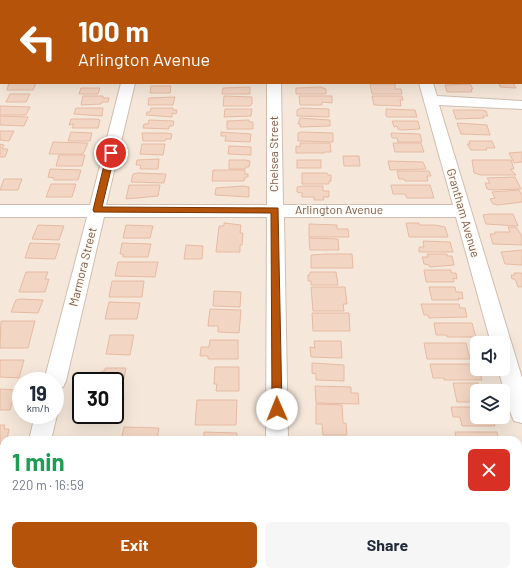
<!DOCTYPE html>
<meta charset="utf-8">
<style>
:root{--surface:#fff;--page:#f6f6f7;--text:#1f2937;--muted:#747a83;--accent:#b45309}
body{margin:0;font-family:Barlow,sans-serif;background:var(--page);color:var(--text);height:100vh;display:flex;flex-direction:column;font-size:15px;white-space:nowrap}
*{box-sizing:border-box;margin:0}
p{font-size:13px;color:var(--muted)}
.icon{flex:none;width:22px;height:22px;fill:none;stroke:currentColor;stroke-width:2;stroke-linecap:round;stroke-linejoin:round}
.map{position:relative;flex:1;overflow:hidden}
.details{position:absolute;left:0px;top:436px;width:522px;height:140px;display:flex;flex-direction:column;background:var(--surface);border-radius:12px 12px 0 0;box-shadow:0 4px 16px #0002}
.details>*{flex:none}
.guide{position:absolute;left:0px;top:0px;width:522px;height:84px;box-shadow:0 4px 16px #0002;background:#b45309;color:#fff;overflow:hidden}
.fabs{position:absolute;left:470px;top:336px;display:grid;gap:8px}
.fabs a{display:grid;place-items:center;width:40px;height:40px;border-radius:6px;background:var(--surface);box-shadow:0 4px 16px #0002;font-size:20px}
.speed{position:absolute;left:12px;top:372px;display:flex;gap:8px;font-size:20px;font-weight:700;text-align:center}
.speed>*{display:grid;place-content:center;width:52px;height:52px;border-radius:50%;background:var(--surface);box-shadow:0 4px 16px #0002;line-height:1}
.speed small{font-size:10px;font-weight:400}
.speed .limit{border:2px solid #111;border-radius:6px;background:#fff;color:#111}
.pin{position:absolute;display:grid;place-items:center;width:34px;height:34px;color:#fff;margin:-17px;border:2px solid #fff;border-radius:50%;box-shadow:0 1px 4px #0007}
.me{position:absolute;width:44px;margin:-22px;rotate:359deg;stroke-linejoin:round;filter:drop-shadow(0 0 3px #0008)}
.turn{display:flex;align-items:center;gap:14px;height:84px;padding:0 12px;font-size:18px}
.turn .icon{width:52px;height:52px;stroke-width:2.5}
.turn b{display:block;font-size:28px;line-height:34px}
.round{display:grid;place-items:center;flex:none;width:42px;height:42px;border-radius:6px;background:var(--page)}
.summary{display:flex;align-items:center;justify-content:space-between;height:68px;padding:0 12px}
h1{font-size:24px;font-weight:700;line-height:30px;color:#1e9e55}
.cta{display:flex;gap:8px;margin-top:auto;padding:8px 12px}
.cta a{flex:1;height:46px;border-radius:6px;background:var(--accent);color:#fff;font-size:16px;font-weight:700;line-height:46px;text-align:center}
.cta a+a{background:var(--page);color:var(--text)}
.map>svg:first-child{display:block}
</style>
<div class="map">
<svg width="522" height="576" viewBox="0 0 522 576">
<rect width="100%" height="100%" fill="#fdf6ec"/>
<g fill="#f5e8da" fill-rule="evenodd">
<path d="M0,0L207,1H1V83H521L522,68V576H0ZM477,343H503V369H477ZM21,381H55V415H21ZM81,381H115V415H81ZM477,391H503V417H477ZM4,440H518V572H4Z"/>
<path d="M273,0H522V52L521,1Z"/>
</g>
<g fill="#f3d5c3" stroke="#e6bba3">
<path d="M9,83H36L33,90H7Z"/>
<path d="M499,83H513L516,88L500,87Z"/>
<path d="M370,84H395V89H401L402,94H372Z"/>
<path d="M470,84L473,89H471L472,92H447L445,85Z"/>
<path d="M151,86H171L170,93H150Z"/>
<path d="M250,87V94H222L223,88Z"/>
<path d="M321,87L326,89V94H296V88Z"/>
<path d="M81,88H100L98,94H79Z"/>
<path d="M10,94H30L26,102H6Z"/>
<path d="M83,96H103V98H109L108,102H102L101,104L81,105Z"/>
<path d="M224,96L252,97V104L250,106H223Z"/>
<path d="M299,96H332V103L322,102V105H300Z"/>
<path d="M372,96H402L403,100H400L401,106L374,105Z"/>
<path d="M175,97L173,105H148L149,98Z"/>
<path d="M0,106L30,107L26,115H0Z"/>
<path d="M76,108H103L102,116L74,114Z"/>
<path d="M151,108H173V110H177L176,114L172,113V117L146,115L147,112H150Z"/>
<path d="M301,108L329,109V117L297,116V110Z"/>
<path d="M225,109H252L251,116L224,117Z"/>
<path d="M386,109L415,110L417,117H388L386,116Z"/>
<path d="M453,110H481L486,111L488,116H483L484,118L456,119Z"/>
<path d="M0,116L28,117L24,126L0,125Z"/>
<path d="M300,118L330,120V126L300,127V124H298Z"/>
<path d="M71,119H96L100,120L98,128H72L74,124L69,125Z"/>
<path d="M149,120L174,121L173,126H169V129L143,128L144,124H148Z"/>
<path d="M249,120V122H253V129H227V121Z"/>
<path d="M392,121H418L420,129L402,130L398,129L397,126L394,127Z"/>
<path d="M457,123L487,125L490,135L461,134Z"/>
<path d="M0,131H14L9,141L0,140Z"/>
<path d="M71,132L92,133L90,141H68Z"/>
<path d="M221,132L251,134L250,142L225,141L226,136H221Z"/>
<path d="M301,132L333,133V142L298,141V133Z"/>
<path d="M142,133H167L172,134L171,139H166L165,141H143Z"/>
<path d="M391,133L420,134L422,142H398L397,138H392Z"/>
<path d="M469,141H492L495,148H486L487,150H471L467,144H470Z"/>
<path d="M53,142L86,143H88L83,154H49Z"/>
<path d="M300,143H330L331,152H324V153H296V146L300,147Z"/>
<path d="M393,143H421L424,152H395Z"/>
<path d="M0,144L4,145L2,149H8L5,157H0Z"/>
<path d="M142,144H165L163,155L140,154Z"/>
<path d="M229,146L251,147V155L228,154Z"/>
<path d="M522,152V162L514,163L509,153Z"/>
<path d="M59,155H85L82,166H56Z"/>
<path d="M343,156H359L360,166H344Z"/>
<path d="M159,159L158,169H140L141,165H136L137,160Z"/>
<path d="M229,160H246L250,161L249,167H246L245,169H229Z"/>
<rect x="297" y="160" width="24" height="8"/>
<path d="M472,160H511L514,169H510L516,175H481L474,173Z"/>
<path d="M388,161L423,162L426,169L390,170Z"/>
<path d="M50,169L81,170L78,180H54V178L48,177Z"/>
<path d="M213,170H245V174H248V177H245L244,181H212Z"/>
<path d="M397,171H429L431,176H427L428,181H405L404,179H399Z"/>
<path d="M138,173L166,174L164,183L131,182L133,174Z"/>
<path d="M302,173H327L328,175H331V181H329V184H302Z"/>
<path d="M515,177L521,189L492,190L487,189L485,183H490L487,178Z"/>
<path d="M4,179H22L18,190H0Z"/>
<path d="M51,184H76L72,197H46Z"/>
<path d="M129,185H160L158,196L126,199Z"/>
<path d="M391,185H430L434,198H407L405,194H393Z"/>
<path d="M243,186L249,187V197L215,195L216,188Z"/>
<path d="M303,186H323V191H329V197H323L324,200H314V197H302V193L297,192V187Z"/>
<path d="M519,190L522,195V202L498,205L493,204L490,199L495,198L492,192Z"/>
<path d="M489,214H513L518,226L486,224L483,215Z"/>
<path d="M224,223L241,225L240,233H243L242,245H240V252H216L219,226H224Z"/>
<path d="M406,223H419V225H435L445,227L448,237H409Z"/>
<path d="M309,224L337,225V229H348L349,237H309Z"/>
<path d="M38,225L64,226L59,240L32,239Z"/>
<path d="M126,225L153,226L150,238H123Z"/>
<path d="M508,227H516L522,236V245L493,244L490,234H495V232H510Z"/>
<path d="M309,238L338,239L339,250H310Z"/>
<path d="M423,241L450,242L453,252H419V247H424Z"/>
<path d="M30,243L60,244L55,259L25,258Z"/>
<path d="M122,243L151,244L148,257H123V254H120Z"/>
<path d="M186,245L203,246L202,259H184Z"/>
<path d="M522,250V265L505,264L501,252Z"/>
<path d="M327,254H352L353,268H311V255Z"/>
<path d="M427,254H447V256H452L454,265L430,267L429,265L424,264L422,257H428Z"/>
<path d="M118,262H158L155,277L115,276Z"/>
<path d="M424,270H451V273H456L457,279L453,278L454,282H426Z"/>
<path d="M26,272H48L45,279H49L45,292H19Z"/>
<path d="M310,272H336L338,285H311V281H308V275H310Z"/>
<path d="M514,273H522V287H518L515,279H512L511,275H515Z"/>
<path d="M112,281H144L142,297H109Z"/>
<path d="M311,287H345L347,304H343L344,311H313Z"/>
<path d="M429,287H455L456,292H462L463,299L458,298L459,300H432Z"/>
<path d="M214,291L241,292L240,307L213,306Z"/>
<path d="M21,299L43,300L38,313L11,312L16,300Z"/>
<path d="M109,302L140,303L137,319H105Z"/>
<path d="M421,304H459L460,308H465L467,317L429,318L428,315H424Z"/>
<path d="M210,309L241,310L239,333L218,332V326H208Z"/>
<path d="M312,313H349L350,331H313Z"/>
<path d="M1,321H35L28,348H0Z"/>
<path d="M434,323H472L476,337H447V335H436Z"/>
<path d="M110,335H134L130,355L106,354Z"/>
<path d="M210,340H238V359H208V356H200L201,347H209Z"/>
<path d="M314,341H341L342,358L311,357L310,347L315,348Z"/>
<path d="M424,343H466L470,359H427Z"/>
<path d="M0,360H24L19,378L0,377Z"/>
<path d="M312,363L344,365V381L316,380V374L312,373Z"/>
<path d="M430,364H477V369H479L482,380H444V378H433Z"/>
<path d="M215,367H239V391H216L217,384H214Z"/>
<path d="M105,368H126L122,388H115V381H100L102,371H105Z"/>
<path d="M453,383H478L480,391H477V402H457Z"/>
<path d="M315,386L351,387V393H358L359,404L316,403Z"/>
<path d="M0,389L16,390L10,410H0Z"/>
<path d="M115,397L124,398L119,422L93,421L94,415H115Z"/>
<path d="M197,400H237L236,425H195Z"/>
<path d="M316,404L342,405L343,423H346L347,435H323L322,424H316Z"/>
<path d="M451,407H477V417H492L495,426H462L460,417H453Z"/>
<path d="M0,425H5L4,429H9L7,440H4V447H0Z"/>
<path d="M124,427L159,428L157,440H121Z"/>
<path d="M204,432L237,433V440H204Z"/>
<path d="M455,432H497L499,440H451L450,437H456Z"/>
<path d="M518,523L522,539V541H518Z"/>
<path d="M62,572H91V576H61Z"/>
<rect x="181" y="572" width="49" height="4"/>
<path d="M426,572H458L459,576H427Z"/>
<path d="M463,572H496L497,576H464Z"/>
<rect x="507" y="574" width="15" height="2"/>
</g>
<g fill="none" stroke-linecap="round" stroke-linejoin="round">
<g stroke="#d1beb0" stroke-width="12">
<path id="service" d="M281,1L282,0"/>
</g>
<g stroke="#d1beb0" stroke-width="2">
<g id="minor">
<rect x="24" y="0" width="12" height="1"/>
<path d="M471,0H483L484,1H472Z"/>
<path d="M0,49H1L0,59Z"/>
<path d="M121,83H135L106,205H267V83H281L283,205H453L419,83H433L437,96L522,101V109L439,105L522,378V423L514,421L511,414L498,369H503V343H491L456,217H284L288,440H266L267,217H104L66,381L63,387L55,390V381H44L87,217H0V205H90Z"/>
<path d="M55,411L57,415L51,440H29L35,415H55Z"/>
<path d="M4,561V572H21L20,576H0V562Z"/>
<rect x="266" y="572" width="26" height="4"/>
</g>
</g>
<g stroke="#d6c0b0" stroke-width="2">
<g id="secondary">
<path d="M242,0H259L260,1H243Z"/>
<rect x="521" y="54" width="1" height="10"/>
</g>
</g>
<use href="#service" stroke="#fff" stroke-width="10"/>
<use href="#minor" fill="#fff" fill-rule="evenodd"/>
<use href="#secondary" fill="#fff" fill-rule="evenodd"/>
</g>
<path fill="#b45309" stroke="#753606" d="M111,151L115,153L102,207L278,208L282,409L281,412H273L272,409L271,213L94,212L93,210L107,153Z"/>
<g text-anchor="middle" stroke-width="3" stroke-linejoin="round" paint-order="stroke">
<g font-size="12" fill="#7a5c4d" stroke="#fffaf3">
<text transform="translate(274 154) rotate(-90)" y="4">Chelsea Street</text>
<text x="339" y="214">Arlington Avenue</text>
<text transform="translate(463 213) rotate(74)" y="4">Grantham Avenue</text>
<text transform="translate(83 267) rotate(-76)" y="4">Marmora Street</text>
</g>
</g>
</svg>
<div class="fabs">
<a><svg class="icon" aria-label="sound" viewBox="0 0 24 24"><path d="M4 9h4l5-4v14l-5-4H4zM17 9q2 3 0 6"/></svg></a>
<a><svg class="icon" aria-label="layers" viewBox="0 0 24 24"><path d="M12 4l9 5-9 5-9-5zM3 14l9 5 9-5"/></svg></a>
</div>
<div class="speed"><div>19<small>km/h</small></div><div class="limit">30</div></div>
<div class="pin" style="left:111px;top:153px;background:#d93025"><svg class="icon" aria-label="arrive" viewBox="0 0 24 24"><path d="M6 21V4h12l-3 4 3 4H6"/></svg></div>
<svg class="me" style="left:277px;top:409px" viewBox="-20 -20 40 40"><circle r="19" fill="#fff"/><path d="M0-13L10 11 0 6-10 11z" fill="#b45309"/></svg>
<div class="guide">
<div class="turn"><svg class="icon" aria-label="left" viewBox="0 0 24 24"><path d="M17 20v-9H6M10 6l-5 5 5 5"/></svg><div><b>100 m</b>Arlington Avenue</div></div>
</div>
<section class="details">
<div class="summary"><div><h1>1 min</h1><p>220 m · 16:59</p></div><a class="round" style="background:#d93025;color:#fff"><svg class="icon" aria-label="close" viewBox="0 0 24 24"><path d="M6 6l12 12M18 6L6 18"/></svg></a></div>
<div class="cta"><a>Exit</a><a>Share</a></div>
</section>
</div>
